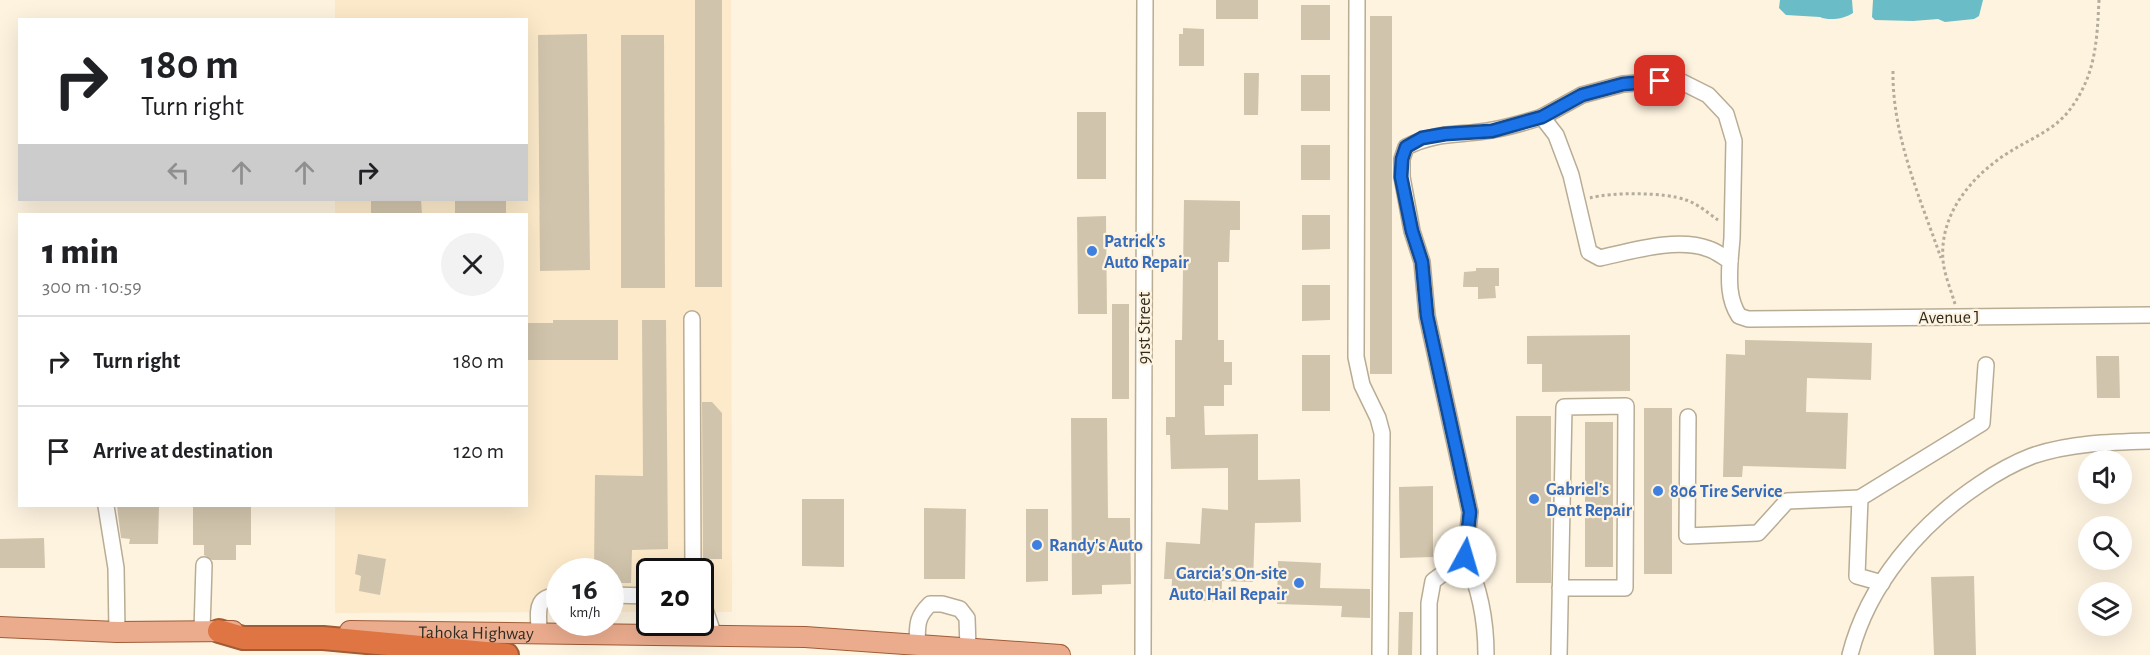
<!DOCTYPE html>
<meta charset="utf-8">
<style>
:root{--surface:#fff;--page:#f2f2f2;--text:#202124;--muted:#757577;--line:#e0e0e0}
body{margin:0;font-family:"Alegreya Sans",sans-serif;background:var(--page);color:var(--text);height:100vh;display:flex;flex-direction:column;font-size:22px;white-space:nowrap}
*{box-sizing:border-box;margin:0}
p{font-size:20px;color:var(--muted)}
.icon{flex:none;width:33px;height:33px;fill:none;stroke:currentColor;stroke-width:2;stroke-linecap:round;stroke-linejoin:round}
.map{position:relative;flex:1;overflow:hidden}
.sheet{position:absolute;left:18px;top:213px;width:510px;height:294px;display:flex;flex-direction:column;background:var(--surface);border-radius:0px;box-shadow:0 6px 24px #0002}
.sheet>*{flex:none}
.banner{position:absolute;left:18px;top:18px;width:510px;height:183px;border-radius:0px;box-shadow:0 6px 24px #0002;background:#fff;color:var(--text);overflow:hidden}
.controls{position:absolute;left:2078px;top:450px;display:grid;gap:12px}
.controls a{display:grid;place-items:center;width:54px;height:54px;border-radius:50%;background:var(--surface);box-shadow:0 6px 24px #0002;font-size:30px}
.speed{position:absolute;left:546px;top:558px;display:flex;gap:12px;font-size:30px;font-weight:700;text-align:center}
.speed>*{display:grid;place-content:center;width:78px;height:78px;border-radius:50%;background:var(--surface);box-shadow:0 6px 24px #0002;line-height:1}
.speed small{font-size:15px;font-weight:400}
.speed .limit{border:3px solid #111;border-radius:9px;background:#fff;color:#111}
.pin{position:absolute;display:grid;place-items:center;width:51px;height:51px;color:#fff;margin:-26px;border-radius:12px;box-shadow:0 3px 9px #0006}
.me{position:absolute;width:66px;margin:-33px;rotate:6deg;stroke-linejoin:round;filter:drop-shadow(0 0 4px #0008)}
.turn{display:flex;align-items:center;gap:21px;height:126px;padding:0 24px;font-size:27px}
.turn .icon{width:78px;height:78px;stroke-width:2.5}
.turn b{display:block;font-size:42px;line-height:51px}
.lanes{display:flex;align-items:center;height:57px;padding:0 24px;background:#0003;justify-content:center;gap:30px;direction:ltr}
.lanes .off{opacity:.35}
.round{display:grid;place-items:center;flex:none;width:63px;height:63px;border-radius:32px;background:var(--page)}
.headline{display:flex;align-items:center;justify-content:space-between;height:102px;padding:0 24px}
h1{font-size:36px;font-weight:800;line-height:45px}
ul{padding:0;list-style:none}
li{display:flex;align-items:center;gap:18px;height:90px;padding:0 24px;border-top:2px solid var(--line)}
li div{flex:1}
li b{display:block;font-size:22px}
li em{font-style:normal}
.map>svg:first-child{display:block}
</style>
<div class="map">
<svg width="2150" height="655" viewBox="0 0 2150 655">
<rect width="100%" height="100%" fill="#fef3df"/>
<path fill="#fceaca" d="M335,0H731L732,612H701L700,572H650L649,612H611L610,572H560L559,612L335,613V506H526V214H335V200H526V20L335,19Z"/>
<g fill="#6abcc6">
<path d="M1780,0H1852L1853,13C1845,19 1828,21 1820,17L1786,15L1779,8Z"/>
<path d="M1873,0H1983L1979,16L1974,19L1945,22L1938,19L1913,21L1875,20L1872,17Z"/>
</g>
<g fill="#d1c4ac">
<rect x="695" y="0" width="27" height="287"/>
<rect x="1216" y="0" width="42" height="19"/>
<rect x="1301" y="5" width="29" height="35"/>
<rect x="1370" y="16" width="22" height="358"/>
<path d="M1183,28L1204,29V66H1179V34H1183Z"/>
<path d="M587,34L590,270L540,271L538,35Z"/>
<path d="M621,35H664L665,288H621Z"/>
<path d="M1244,73H1259L1258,115H1244Z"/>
<rect x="1301" y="75" width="29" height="36"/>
<rect x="1077" y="112" width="29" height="67"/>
<rect x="1301" y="145" width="29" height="35"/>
<path d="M371,200H421L422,214H371Z"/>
<rect x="455" y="200" width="51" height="14"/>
<path d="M1184,200L1240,201V230H1230L1229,262H1218V340H1224V362H1232V385H1224V406H1204L1205,435L1258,434V480L1300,479L1301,522L1255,523L1253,582L1222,581L1221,602L1171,599L1172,579H1164L1166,542L1200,544L1202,508L1228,510V468L1171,469L1170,435H1166V417H1175V340H1182Z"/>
<path d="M1302,215H1330V249L1302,250Z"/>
<path d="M1106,216L1107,314H1078L1077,217Z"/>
<path d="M1476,268H1499V286H1495L1496,298L1478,299V287H1463L1464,272L1476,271Z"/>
<path d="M1302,285H1330V320L1302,321Z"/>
<rect x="1112" y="304" width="17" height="95"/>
<path d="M553,320H618V360H526V323H553Z"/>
<path d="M642,320H666L668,549L632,550L631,583H610V572H594L595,475L643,476Z"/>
<path d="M1630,335V391L1542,392V364H1527V336Z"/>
<path d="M1745,340L1872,343L1871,380L1807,378L1806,412L1848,413L1846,469L1743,466L1742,477H1723L1726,354L1745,355Z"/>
<rect x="1302" y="355" width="28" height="56"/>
<path d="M2096,356H2119L2120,398H2097Z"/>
<path d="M702,402H712L722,413V559H703Z"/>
<rect x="1644" y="408" width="28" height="166"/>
<rect x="1516" y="416" width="35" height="167"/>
<path d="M1071,418H1107L1108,518H1130L1131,584L1102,585V594L1072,595Z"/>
<rect x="1585" y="422" width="28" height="145"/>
<path d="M1433,486V557L1400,558L1399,487Z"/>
<path d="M802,499H844V567L802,566Z"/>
<path d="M117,506H159L158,544H129L130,539L121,538Z"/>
<path d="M193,506H251V545H236V560H212L204,555V545H193Z"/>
<path d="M924,508L966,509L965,579H924Z"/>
<path d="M1026,509H1048V581L1026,582Z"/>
<path d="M44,538L45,568H0V539Z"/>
<path d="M358,554L386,559L380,595L359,591L361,576L355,574Z"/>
<path d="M1278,561L1321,563L1320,588L1370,589V618L1341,617L1342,606L1277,604Z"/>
<path d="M1974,576L1976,655H1934L1931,577Z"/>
<path d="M1399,612H1413L1412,655H1398Z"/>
</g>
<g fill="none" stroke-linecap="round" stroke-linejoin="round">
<g stroke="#b9ac94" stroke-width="18">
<g id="minor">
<path d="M1357,0L1356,357L1362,385L1378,418L1382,433L1380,655"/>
<path d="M1542,117L1582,95L1623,84L1678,80L1708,95L1726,114L1734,141L1732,238L1730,261"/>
<path d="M692,319L693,572"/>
<path d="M1688,417L1687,536L1758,533L1787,501L1860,498"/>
<path d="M106,506L116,568L117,632"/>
<path d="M1465,557C1480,588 1486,620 1486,655"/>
<path d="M1882,583L1857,576L1860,498L1982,423L1986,365"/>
<path d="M610,595L650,596"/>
<path d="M700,595L714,636"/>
<path d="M202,631L204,565"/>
<path d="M539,633C539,611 533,597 560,595"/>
<path d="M917,645C918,626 915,619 930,604H942L960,609L967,618L968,648"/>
<path d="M1143,655L1145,0"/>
<path d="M1429,655V603L1433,581L1465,557L1470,512L1427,316L1422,262L1412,231L1402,177V159L1406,147C1438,131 1460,136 1492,130C1509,127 1526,122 1542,117L1556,135L1571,175L1589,252L1600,258C1632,251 1677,237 1709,249C1716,251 1723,257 1730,261C1729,280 1728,299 1739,316L1748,319L2150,315"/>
<path d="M1559,655L1564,407L1626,406L1625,588H1560"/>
<path d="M1850,655C1868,584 1920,524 1980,484C1996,473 2014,463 2032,456C2070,443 2111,442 2150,441"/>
</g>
</g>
<g stroke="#a15b37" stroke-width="22">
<g id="major">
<path d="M0,627L117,632L233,631"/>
<path id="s1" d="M350,631L805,637L1060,655"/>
</g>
</g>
<g stroke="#a15b37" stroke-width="26">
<path id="highway" d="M219,631L243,638H323L507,655"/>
</g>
<g stroke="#b5ac9c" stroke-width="3" stroke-dasharray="3 3" stroke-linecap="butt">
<path d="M1893,71C1892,135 1920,198 1941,258"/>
<path d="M1590,198C1611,192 1665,192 1686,200C1698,204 1708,213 1718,220"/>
<path d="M1955,304C1951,290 1944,274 1943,260C1939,211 1976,171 2016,148C2035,137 2058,127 2071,108C2096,74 2097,40 2099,0"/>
</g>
<use href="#minor" stroke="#fff" stroke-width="15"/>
<use href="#major" stroke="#ebac8e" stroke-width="20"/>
<use href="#highway" stroke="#de7542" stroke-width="22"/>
</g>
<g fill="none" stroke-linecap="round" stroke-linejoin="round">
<g stroke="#114b97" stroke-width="15">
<path id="route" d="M1465,557L1470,512L1427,316L1422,262L1412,231L1401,177L1402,159L1406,147L1422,138L1445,134L1492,131L1542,117L1582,95L1623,84L1660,81"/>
</g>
<use href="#route" stroke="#1a73e8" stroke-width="10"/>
</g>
<g fill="#3f7fe0" stroke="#fef3df" stroke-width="2">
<circle cx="1092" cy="251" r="6"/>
<circle cx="1658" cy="491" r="6"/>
<circle cx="1534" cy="499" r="6"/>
<circle cx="1037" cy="545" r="6"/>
<circle cx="1299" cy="583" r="6"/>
</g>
<g text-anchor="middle" stroke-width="4.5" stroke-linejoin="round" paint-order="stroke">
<g font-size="18" font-weight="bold" fill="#366cbe" stroke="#fef3df" text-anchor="start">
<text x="1104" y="247">Patrick's<tspan x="1104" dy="21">Auto Repair</tspan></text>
<text x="1546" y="495">Gabriel's<tspan x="1546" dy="21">Dent Repair</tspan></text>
<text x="1670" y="497">806 Tire Service</text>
<text x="1049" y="551">Randy's Auto</text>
<text x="1287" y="579" text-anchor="end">Garcia’s On-site<tspan x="1287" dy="21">Auto Hail Repair</tspan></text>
</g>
<g font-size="18" fill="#312c22" stroke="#fef3df">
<text transform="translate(1949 317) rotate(-1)" y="6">Avenue J</text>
<text transform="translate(1144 328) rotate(-90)" y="6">91st Street</text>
<text dy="6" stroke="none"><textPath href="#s1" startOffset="126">Tahoka Highway</textPath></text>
</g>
</g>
</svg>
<div class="controls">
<a><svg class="icon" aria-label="sound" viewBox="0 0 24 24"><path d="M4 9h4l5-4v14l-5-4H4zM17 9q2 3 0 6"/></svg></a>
<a><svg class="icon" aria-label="search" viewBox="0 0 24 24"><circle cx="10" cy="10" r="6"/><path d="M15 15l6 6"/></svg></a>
<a><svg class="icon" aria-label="layers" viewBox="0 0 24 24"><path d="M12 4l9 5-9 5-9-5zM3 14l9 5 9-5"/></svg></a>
</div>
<div class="speed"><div>16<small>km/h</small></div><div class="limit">20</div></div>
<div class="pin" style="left:1660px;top:81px;background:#d93025"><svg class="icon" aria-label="arrive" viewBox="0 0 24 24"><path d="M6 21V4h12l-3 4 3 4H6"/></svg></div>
<svg class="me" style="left:1465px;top:557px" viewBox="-20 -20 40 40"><circle r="19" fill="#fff"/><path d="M0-13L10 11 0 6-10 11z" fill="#1a73e8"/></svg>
<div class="banner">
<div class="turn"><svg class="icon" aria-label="right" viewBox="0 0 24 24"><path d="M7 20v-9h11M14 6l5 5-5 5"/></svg><div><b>180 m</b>Turn right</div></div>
<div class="lanes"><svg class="icon off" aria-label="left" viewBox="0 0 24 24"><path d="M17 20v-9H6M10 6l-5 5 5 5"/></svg><svg class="icon off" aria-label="ahead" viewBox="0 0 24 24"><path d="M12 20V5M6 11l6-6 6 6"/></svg><svg class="icon off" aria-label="ahead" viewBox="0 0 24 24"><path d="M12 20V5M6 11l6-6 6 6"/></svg><svg class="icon" aria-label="right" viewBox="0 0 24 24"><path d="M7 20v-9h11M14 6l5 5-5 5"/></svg></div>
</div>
<section class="sheet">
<div class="headline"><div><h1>1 min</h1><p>300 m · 10:59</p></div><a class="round"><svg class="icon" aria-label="close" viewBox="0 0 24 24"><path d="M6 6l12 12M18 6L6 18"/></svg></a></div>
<ul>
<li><svg class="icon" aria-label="right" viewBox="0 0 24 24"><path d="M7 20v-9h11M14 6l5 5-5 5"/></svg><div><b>Turn right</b></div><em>180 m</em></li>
<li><svg class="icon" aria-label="arrive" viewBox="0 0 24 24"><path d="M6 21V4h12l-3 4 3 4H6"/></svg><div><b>Arrive at destination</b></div><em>120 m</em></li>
</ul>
</section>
</div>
